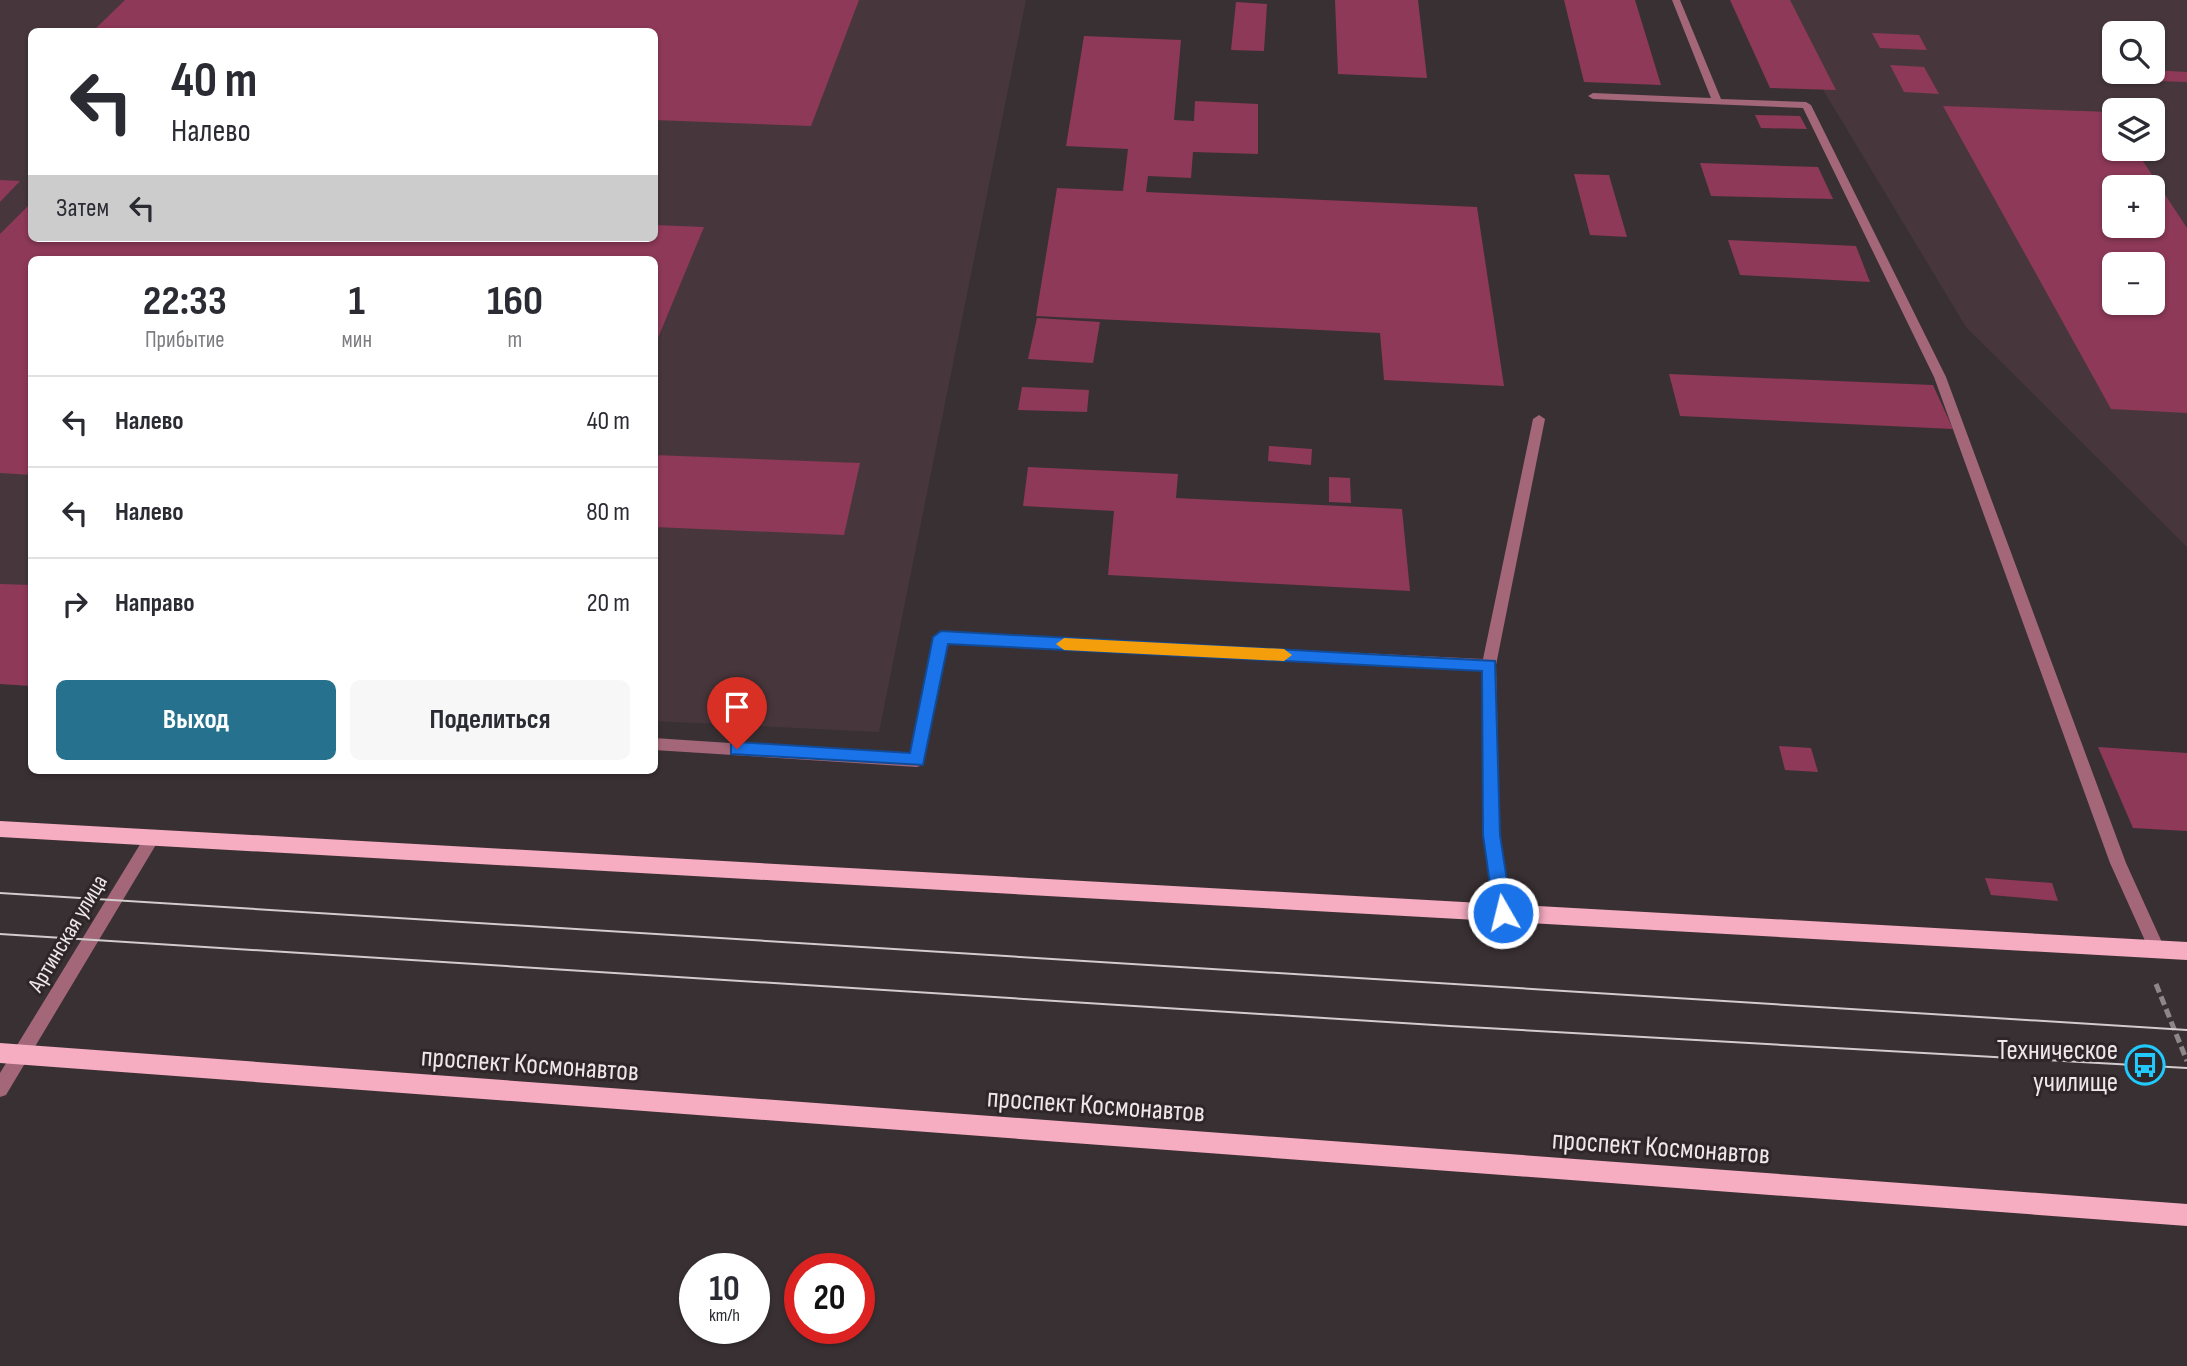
<!DOCTYPE html>
<html lang="ru">
<meta charset="utf-8">
<style>
:root{--surface:#fff;--page:#f7f7f7;--text:#2b2b33;--muted:#7c7c81;--line:#e1e1e2;--accent:#26728e}
body{margin:0;font-family:"Sofia Sans Condensed",sans-serif;background:var(--page);color:var(--text);height:100vh;display:flex;flex-direction:column;font-size:26px;white-space:nowrap}
*{box-sizing:border-box;margin:0}
p{font-size:23px;color:var(--muted)}
.icon{flex:none;width:38px;height:38px;fill:none;stroke:currentColor;stroke-width:2;stroke-linecap:round;stroke-linejoin:round}
.map{position:relative;flex:1;overflow:hidden}
.sheet{position:absolute;left:28px;top:256px;width:630px;height:518px;display:flex;flex-direction:column;background:var(--surface);border-radius:10px;box-shadow:0 2px 5px #0004}
.sheet>*{flex:none}
.banner{position:absolute;left:28px;top:28px;width:630px;height:214px;border-radius:10px;box-shadow:0 2px 5px #0004;background:#fff;color:var(--text);overflow:hidden}
.tools{position:absolute;left:2102px;top:21px;display:grid;gap:14px}
.tools a{display:grid;place-items:center;width:63px;height:63px;border-radius:10px;background:var(--surface);box-shadow:0 2px 5px #0004;font-size:35px}
.speed{position:absolute;left:679px;top:1253px;display:flex;gap:14px;font-size:35px;font-weight:700;text-align:center}
.speed>*{display:grid;place-content:center;width:91px;height:91px;border-radius:50%;background:var(--surface);box-shadow:0 2px 5px #0004;line-height:1}
.speed small{font-size:18px;font-weight:400}
.speed .limit{border:10px solid #d22;background:#fff;color:#111}
.pin{position:absolute;display:grid;place-items:center;width:60px;height:60px;color:#fff;margin:-72px -30px;border-radius:50% 50% 50% 0;rotate:-45deg;box-shadow:0 0 7px #0007}
.pin .icon{rotate:45deg}
.me{position:absolute;width:77px;margin:-38px;rotate:352deg;stroke-linejoin:round;filter:drop-shadow(0 0 5px #0008)}
.turn{display:flex;align-items:center;gap:24px;height:147px;padding:0 28px;font-size:32px}
.turn .icon{width:91px;height:91px;stroke-width:2.5}
.turn b{display:block;font-size:49px;line-height:60px}
.then{display:flex;align-items:center;height:66px;padding:0 28px;background:#0003;gap:14px;font-size:26px}
.eta{display:flex;justify-content:space-evenly;align-items:center;height:119px;text-align:center}
.eta b{font-size:42px;font-weight:700;line-height:49px}
.cta{display:flex;gap:14px;margin-top:auto;padding:14px 28px}
.cta a{flex:1;height:80px;border-radius:10px;background:var(--accent);color:#fff;font-size:28px;font-weight:700;line-height:80px;text-align:center}
.cta a+a{background:var(--page);color:var(--text)}
ul{padding:0;list-style:none}
li{display:flex;align-items:center;gap:21px;height:91px;padding:0 28px;border-top:2px solid var(--line)}
li div{flex:1}
li b{display:block;font-size:26px}
li em{font-style:normal}
.map>svg:first-child{display:block}
</style>
<div class="map">
<svg width="2187" height="1366" viewBox="0 0 2187 1366">
<rect width="100%" height="100%" fill="#393033"/>
<g fill="#47373c" fill-rule="evenodd">
<path d="M0,0H1026L879,732L655,721L654,259H32L31,686L0,684ZM32,32H654V238H32Z"/>
<path d="M1769,0H2187V547L1966,327ZM2114,33H2152V72H2114ZM2114,110H2152V149H2114ZM2114,187H2152V226H2114ZM2114,264H2152V303H2114Z"/>
</g>
<g fill="#8d3957" fill-rule="evenodd">
<path d="M125,0H859L811,126L654,120V32H92Z"/>
<path d="M1335,0H1418L1427,78L1338,74Z"/>
<path d="M1564,0H1635L1661,85L1584,82Z"/>
<path d="M1730,0H1790L1836,90L1770,88Z"/>
<path d="M1236,2L1267,4L1264,51L1231,50Z"/>
<path d="M1872,33L1919,35L1927,50L1880,48Z"/>
<path d="M1084,36L1181,40L1174,120L1194,121L1195,101L1258,104V154L1193,152L1191,178L1148,176L1146,192L1477,207L1504,386L1384,380L1380,333L1036,316L1057,188L1123,191L1128,149L1066,146Z"/>
<path d="M1890,65L1924,67L1939,94L1904,92Z"/>
<path d="M2152,70L2187,72V82L2157,81Z"/>
<path d="M1943,106L2110,112L2114,118V149H2135L2187,228V413L2111,409ZM2114,187H2152V226H2114ZM2114,264H2152V303H2114Z"/>
<path d="M1755,115L1800,116L1807,129L1761,128Z"/>
<path d="M1700,163L1818,167L1833,199L1711,196Z"/>
<path d="M1574,174L1609,175L1627,237L1590,235Z"/>
<path d="M0,180L20,181L0,202Z"/>
<path d="M32,202V238H654V225L704,227L655,345L654,259H32V475L0,473V234Z"/>
<path d="M1728,240L1856,246L1870,282L1740,275Z"/>
<path d="M1037,318L1100,322L1093,363L1028,359Z"/>
<path d="M1669,374L1933,385L1953,429L1680,416Z"/>
<path d="M1022,387L1089,390L1087,412L1018,410Z"/>
<path d="M1269,446L1312,449L1311,465L1268,461Z"/>
<path d="M654,455L860,463L844,535L654,527Z"/>
<path d="M1028,467L1178,474L1176,498L1402,509L1410,591L1108,575L1114,511L1023,506Z"/>
<path d="M1329,477L1350,478L1351,503L1329,502Z"/>
<path d="M0,584L32,585V686L0,684Z"/>
<path d="M1779,746L1811,748L1818,772L1785,770Z"/>
<path d="M2098,747L2187,753V831L2133,828Z"/>
<path d="M1985,878L2052,883L2058,901L1991,895Z"/>
</g>
<g fill="none" stroke-linecap="round" stroke-linejoin="round">
<path stroke="#8e8789" stroke-width="5" stroke-dasharray="9 4.5" stroke-linecap="butt" d="M2156,984L2187,1061"/>
<g fill="#a36779" fill-rule="evenodd">
<path d="M1672,0H1680L1721,99L1806,102L1811,105L1946,377L2126,863L2165,949L2163,954L2157,956L2151,954L2110,863L1934,377L1803,108L1593,99L1588,96L1593,93L1711,98Z"/>
<path d="M1539,415L1545,419L1496,665L1500,835L1511,913L1509,918L1503,920L1497,918L1495,913L1484,835L1482,670L947,643L922,765L917,767L654,750V738L911,755L934,637L941,632L1483,659L1533,419Z"/>
</g>
<path fill="#a36779" fill-rule="evenodd" d="M152,831L157,833L160,838L157,843L6,1095L0,1097V1073L147,833Z"/>
<g fill="#f6acc1" fill-rule="evenodd">
<path d="M0,821L2187,942V960L0,837Z"/>
<path d="M0,1043L2187,1204V1226L0,1063Z"/>
</g>
<g stroke="#d3ccce" stroke-width="2">
<path d="M0,893L2187,1030"/>
<path d="M0,934L1450,1026L2187,1068"/>
</g>
</g>
<path fill="#1a73e8" stroke="#114b97" stroke-width="2" d="M941,631L1495,661L1500,835L1512,913L1509,918L1503,921L1496,918L1494,913L1483,835L1482,671L948,644L923,765L731,754V744L737,742L910,753L933,637Z"/>
<path fill="#f59e0b" d="M1064,638L1284,649L1292,655L1284,661L1064,650L1056,644Z"/>
<defs>
<g id="bus-ring" transform="scale(2.0125)"><circle r="9.5" fill="#2f2629" stroke="#21c9fd" stroke-width="1.5"/><path d="M-5-6H5V4H4V6H2V4H-2V6H-4V4H-5ZM-3.5-4V0h7V-4ZM-3.5 1.2v1.5H-2V1.2ZM2 1.2v1.5H3.5V1.2Z" fill="#21c9fd"/></g>
</defs>
<g fill-rule="evenodd">
<use href="#bus-ring" x="2145" y="1065"/>
</g>
<g text-anchor="middle" stroke-width="6" stroke-linejoin="round" paint-order="stroke">
<g font-size="23" fill="#ede7e9" stroke="#2f2629">
<text transform="translate(67 933) rotate(-59)" y="8">Артинская улица</text>
</g>
<g font-size="28" fill="#ede7e9" stroke="#2f2629" text-anchor="end">
<text x="2118" y="1059">Техническое<tspan x="2118" dy="32">училище</tspan></text>
</g>
<g font-size="28" fill="#ede7e9" stroke="#2f2629">
<text transform="translate(530 1063) rotate(4)" y="10">проспект Космонавтов</text>
<text transform="translate(1096 1104) rotate(4)" y="10">проспект Космонавтов</text>
<text transform="translate(1661 1146) rotate(4)" y="10">проспект Космонавтов</text>
</g>
</g>
</svg>
<div class="tools">
<a><svg class="icon" aria-label="search" viewBox="0 0 24 24"><circle cx="10" cy="10" r="6"/><path d="M15 15l6 6"/></svg></a>
<a><svg class="icon" aria-label="layers" viewBox="0 0 24 24"><path d="M12 4l9 5-9 5-9-5zM3 14l9 5 9-5"/></svg></a>
<a>+</a>
<a>−</a>
</div>
<div class="speed"><div>10<small>km/h</small></div><div class="limit">20</div></div>
<div class="pin" style="left:737px;top:749px;background:#d93025"><svg class="icon" aria-label="arrive" viewBox="0 0 24 24"><path d="M6 21V4h12l-3 4 3 4H6"/></svg></div>
<svg class="me" style="left:1503px;top:913px" viewBox="-20 -20 40 40"><circle r="17" fill="#1a73e8" stroke="#fff" stroke-width="3"/><path d="M0-11L8 9 0 5-8 9z" fill="#fff"/></svg>
<div class="banner">
<div class="turn"><svg class="icon" aria-label="left" viewBox="0 0 24 24"><path d="M17 20v-9H6M10 6l-5 5 5 5"/></svg><div><b>40 m</b>Налево</div></div>
<div class="then">Затем<svg class="icon" aria-label="left" viewBox="0 0 24 24"><path d="M17 20v-9H6M10 6l-5 5 5 5"/></svg></div>
</div>
<section class="sheet">
<div class="eta">
<div><b>22:33</b><p>Прибытие</p></div>
<div><b>1</b><p>мин</p></div>
<div><b>160</b><p>m</p></div>
</div>
<ul>
<li><svg class="icon" aria-label="left" viewBox="0 0 24 24"><path d="M17 20v-9H6M10 6l-5 5 5 5"/></svg><div><b>Налево</b></div><em>40 m</em></li>
<li><svg class="icon" aria-label="left" viewBox="0 0 24 24"><path d="M17 20v-9H6M10 6l-5 5 5 5"/></svg><div><b>Налево</b></div><em>80 m</em></li>
<li><svg class="icon" aria-label="right" viewBox="0 0 24 24"><path d="M7 20v-9h11M14 6l5 5-5 5"/></svg><div><b>Направо</b></div><em>20 m</em></li>
</ul>
<div class="cta"><a>Выход</a><a>Поделиться</a></div>
</section>
</div>
